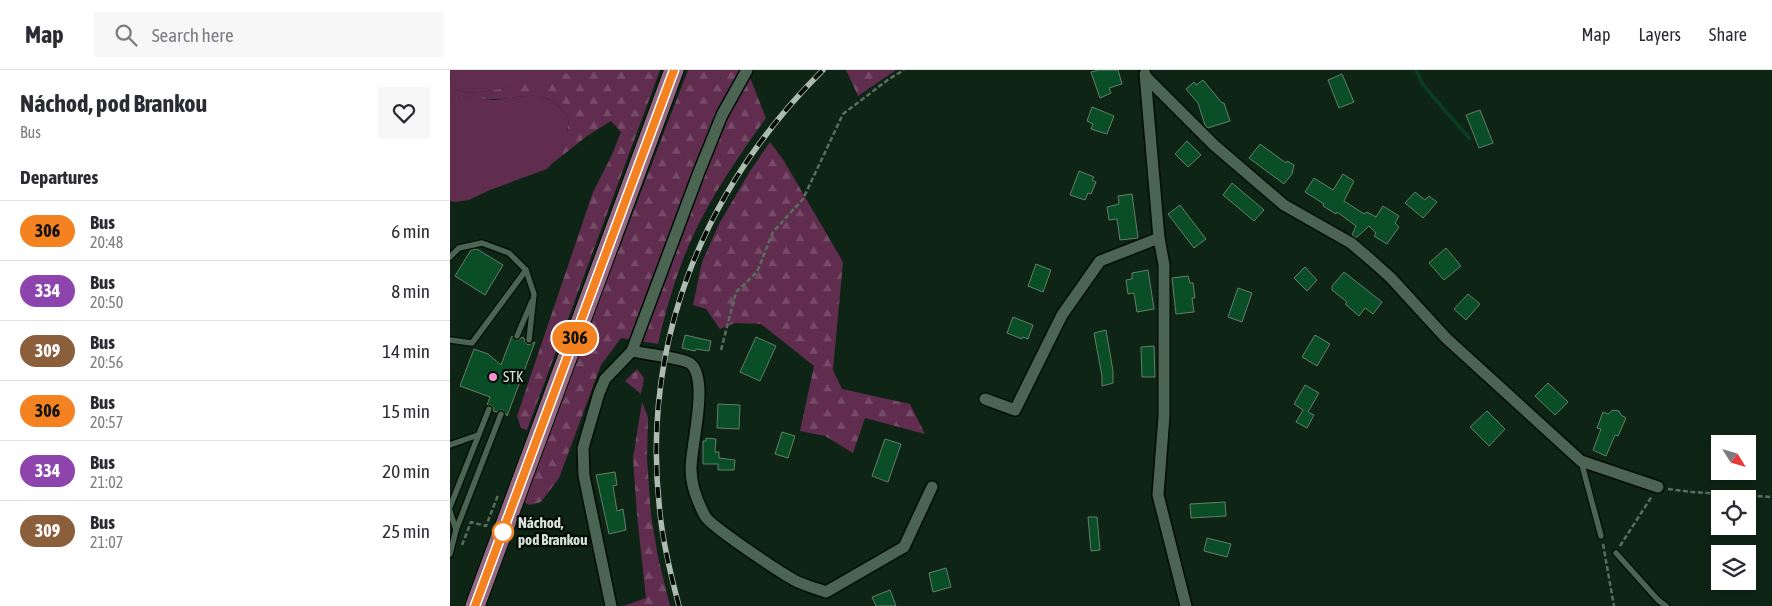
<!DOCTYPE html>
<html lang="en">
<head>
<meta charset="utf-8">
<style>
  :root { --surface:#fff; --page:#f7f7f7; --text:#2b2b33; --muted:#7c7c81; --line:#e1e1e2 }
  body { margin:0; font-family:"Asap Condensed",sans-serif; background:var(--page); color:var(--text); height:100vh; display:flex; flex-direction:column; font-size:19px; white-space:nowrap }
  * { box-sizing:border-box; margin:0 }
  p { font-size:16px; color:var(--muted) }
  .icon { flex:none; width:28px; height:28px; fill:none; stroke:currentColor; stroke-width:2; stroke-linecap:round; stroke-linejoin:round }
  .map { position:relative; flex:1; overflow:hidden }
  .details { display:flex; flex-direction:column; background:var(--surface); width:450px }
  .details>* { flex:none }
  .badge { padding:0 10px; border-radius:16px; font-size:18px; line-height:32px }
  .needle { width:32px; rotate:127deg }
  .controls { position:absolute; left:1261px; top:365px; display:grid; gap:10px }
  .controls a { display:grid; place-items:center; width:45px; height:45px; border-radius:0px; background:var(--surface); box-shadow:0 2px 12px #0003; font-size:25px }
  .map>.badge { position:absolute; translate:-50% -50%; box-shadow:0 0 0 2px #fff }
  h2 { padding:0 20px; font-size:19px; line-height:45px }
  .round { display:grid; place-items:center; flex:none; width:52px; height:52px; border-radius:0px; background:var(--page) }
  .overview { display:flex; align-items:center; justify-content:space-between; height:85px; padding:0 20px }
  h1 { font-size:24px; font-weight:700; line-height:38px }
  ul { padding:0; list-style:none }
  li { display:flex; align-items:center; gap:15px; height:60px; padding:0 20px; border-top:1px solid var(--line) }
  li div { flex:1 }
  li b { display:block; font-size:19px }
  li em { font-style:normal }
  li .badge { min-width:55px; font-weight:700; text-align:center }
  header { display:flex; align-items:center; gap:30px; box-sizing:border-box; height:70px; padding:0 25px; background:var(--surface); border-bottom:1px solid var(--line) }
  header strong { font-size:24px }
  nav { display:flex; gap:28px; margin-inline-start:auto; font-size:18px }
  .search { width:350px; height:45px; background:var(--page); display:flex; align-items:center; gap:12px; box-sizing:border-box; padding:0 18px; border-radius:0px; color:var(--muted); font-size:19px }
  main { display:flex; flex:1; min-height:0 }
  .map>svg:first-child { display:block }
</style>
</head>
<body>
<header>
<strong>Map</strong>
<div class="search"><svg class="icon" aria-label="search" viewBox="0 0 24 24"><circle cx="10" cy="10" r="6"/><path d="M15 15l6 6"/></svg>Search here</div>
<nav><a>Map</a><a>Layers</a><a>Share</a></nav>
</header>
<main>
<section class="details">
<div class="overview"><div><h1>Náchod, pod Brankou</h1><p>Bus</p></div><a class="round"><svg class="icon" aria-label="heart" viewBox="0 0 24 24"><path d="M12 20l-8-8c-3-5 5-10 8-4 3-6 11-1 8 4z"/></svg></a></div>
<h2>Departures</h2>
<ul>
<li><span class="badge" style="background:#f58220;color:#111">306</span><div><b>Bus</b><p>20:48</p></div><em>6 min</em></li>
<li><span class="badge" style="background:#8e44ad;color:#fff">334</span><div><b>Bus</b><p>20:50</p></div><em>8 min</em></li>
<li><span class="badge" style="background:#8b5e3c;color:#fff">309</span><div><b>Bus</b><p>20:56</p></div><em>14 min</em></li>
<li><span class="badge" style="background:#f58220;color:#111">306</span><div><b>Bus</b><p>20:57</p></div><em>15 min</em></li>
<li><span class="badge" style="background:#8e44ad;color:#fff">334</span><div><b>Bus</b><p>21:02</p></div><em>20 min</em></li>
<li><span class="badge" style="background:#8b5e3c;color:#fff">309</span><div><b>Bus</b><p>21:07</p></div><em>25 min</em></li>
</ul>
</section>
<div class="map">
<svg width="1322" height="536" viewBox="0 0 1322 536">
  <defs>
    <pattern id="forest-firs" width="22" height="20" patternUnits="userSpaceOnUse" patternTransform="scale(1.25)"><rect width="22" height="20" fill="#602d4f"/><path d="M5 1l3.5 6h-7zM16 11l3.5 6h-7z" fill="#764b68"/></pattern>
    <pattern id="cemetery-stones" width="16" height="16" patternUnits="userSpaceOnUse" patternTransform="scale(1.25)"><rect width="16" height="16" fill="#602d4f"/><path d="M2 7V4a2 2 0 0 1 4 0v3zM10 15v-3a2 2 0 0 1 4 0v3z" fill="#764b68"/></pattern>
  </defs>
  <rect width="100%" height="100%" fill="#0e2415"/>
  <!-- grass -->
  <g fill="#602d4f">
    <path d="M0 0H132C110 5 25 30 8 20 0 16 0 8 0 0Z"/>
    <path d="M82 25C100 27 109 35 119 49L116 72 109 86 97 99 40 120 19 130 5 132 0 131V27L44 30Z"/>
  </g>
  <!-- forest -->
  <g fill="url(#forest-firs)">
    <path d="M132 0H210L77 360 71 358 67 346 143 122 161 87 171 62 161 51 137 66 103 93C115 78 117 68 119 49 94 14 78 29 43 29 29 30 14 28 0 27V7C1 12 3 17 8 20 24 30 110 4 132 0Z"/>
    <path d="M238 0H297L316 48C294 79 272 110 254 144 232 184 218 230 208 274L171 268 151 295 109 408 91 432 79 435 72 431Z"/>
    <polygon points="396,0 446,0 408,26"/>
    <polygon points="320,72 334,91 393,192 383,300 392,319 460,334 475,364 415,348 403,383 375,366 350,361 364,296 311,254 285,253 270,259 256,239 243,235 252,192 269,154 300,101"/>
    <polygon points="192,332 198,347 197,389 201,445 208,487 220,536 173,536 196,528 187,445 183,388"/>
  </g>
  <!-- cemetery -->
  <polygon fill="url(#cemetery-stones)" points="187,299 194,308 191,324 175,311"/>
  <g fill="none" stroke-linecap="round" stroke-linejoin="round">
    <!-- stream -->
    <polyline stroke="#0a3c1d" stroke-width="4" points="966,0 973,15 1019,68"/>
  </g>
  <!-- building -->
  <g fill="#094e26" stroke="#657d6a">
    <polygon points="649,0 668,0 672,14 659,18 661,23 650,28 641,2"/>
    <polygon points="892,4 904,32 889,38 878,10"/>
    <polygon points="753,10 772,33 774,33 780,51 758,58 755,55 748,33 736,19 744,12 746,15"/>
    <polygon points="642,37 664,46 657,64 641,59 643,54 637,51"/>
    <polygon points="1030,40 1043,73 1029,78 1016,45"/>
    <polygon points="737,71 751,85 738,97 725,84"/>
    <polygon points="810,74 836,93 837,91 844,95 842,104 834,114 799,88"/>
    <polygon points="629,101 644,107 642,110 646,112 641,124 638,123 635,130 620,125"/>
    <polygon points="893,104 904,111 894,131 914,144 917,142 926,147 933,136 949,146 945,153 949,157 937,174 924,166 926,163 919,156 906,168 902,165 906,156 887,142 886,144 873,136 874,134 855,122 864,108 883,120"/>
    <polygon points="782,113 814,140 804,151 773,125"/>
    <polygon points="965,122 975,130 979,126 987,132 973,148 955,133"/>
    <polygon points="682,124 688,168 670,170 667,149 659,150 657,137 669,134 668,126"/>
    <polygon points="730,135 756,169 744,178 718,144"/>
    <polygon points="996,178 1011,196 994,210 979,193"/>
    <polygon points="27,179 53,195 35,225 5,206 21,180"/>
    <polygon points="586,194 601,200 593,222 578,216"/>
    <polygon points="855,197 867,210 857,221 844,208"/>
    <polygon points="698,200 704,239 687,242 684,223 678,224 676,210 682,209 682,203"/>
    <polygon points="894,202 932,232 923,244 915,238 909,246 895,234 897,232 882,220 882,216"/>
    <polygon points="738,206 740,213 743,213 745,228 742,228 744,242 726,244 722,208"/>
    <polygon points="788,218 802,223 792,252 778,247"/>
    <polygon points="1018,224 1030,234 1016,250 1004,239"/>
    <polygon points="563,247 583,255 578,269 573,267 572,269 557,263"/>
    <polygon points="656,260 663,301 663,313 652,316 652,306 644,263"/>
    <polygon points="235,265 261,271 259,281 246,279 245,281 232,278"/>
    <polygon points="865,265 880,274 867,296 852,287"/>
    <polygon points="62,266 66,270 69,270 72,267 74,268 75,272 78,275 85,272 57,346 53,340 50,340 47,342 43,341 44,338 41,335 37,335 40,327 10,316 24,279 38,284 51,295"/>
    <polygon points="306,267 326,276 310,311 290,302"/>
    <polygon points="704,276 705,307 692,307 691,277"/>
    <polygon points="1098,313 1118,332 1105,345 1085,326"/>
    <polygon points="855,315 869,323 858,342 864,345 857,358 846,352 853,340 844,334"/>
    <polygon points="268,334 290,335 289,359 267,358"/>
    <polygon points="1163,340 1169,341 1171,345 1176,348 1168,366 1165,365 1156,386 1143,380 1151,359 1147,358 1153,342 1158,344"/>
    <polygon points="1037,341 1055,359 1039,376 1020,357"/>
    <polygon points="332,362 345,366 338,388 325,384"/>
    <polygon points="256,368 266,369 265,382 269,382 269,388 285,390 284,400 268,400 268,394 253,394 253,371 256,371"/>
    <polygon points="435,369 451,374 438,412 422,406"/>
    <polygon points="165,402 167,415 163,416 167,441 173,439 176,460 159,464 146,405"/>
    <polygon points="775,432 776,446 741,448 740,434"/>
    <polygon points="638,447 647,447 650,480 641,481"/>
    <polygon points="757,468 781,474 777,487 754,481"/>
    <polygon points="496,498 501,517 483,522 479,503"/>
    <polygon points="440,520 446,536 426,536 422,527"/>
  </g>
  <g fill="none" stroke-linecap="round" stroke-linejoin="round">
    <!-- lane casing -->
    <g stroke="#000d02" stroke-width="8">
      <g id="lane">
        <polyline points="0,187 9,178 32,173 59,183 76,200 84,224 79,270"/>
        <polyline points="67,266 82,231"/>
        <polyline points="0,270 22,273 76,200"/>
        <polyline points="0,375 28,365"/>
        <polyline points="1131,391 1151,466"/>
        <polyline points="0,437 39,339"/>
        <polyline points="0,441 6,460"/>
        <polyline points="1166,483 1208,530 1216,536"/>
        <polyline points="0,484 6,460 51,344"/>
      </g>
    </g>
    <!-- street casing -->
    <g stroke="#000d02" stroke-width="14">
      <g id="street">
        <polyline points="695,4 709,168 714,195 714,346 708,425 736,536"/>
        <polyline points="696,7 764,75 834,135 901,173 921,190 941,208 996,268 1131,391 1208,417"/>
        <path d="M182 281C194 284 235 288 241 294 259 311 241 375 241 399 241 415 247 431 255 446 260 456 330 502 344 510 353 515 365 518 376 522L454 477 482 417"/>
        <polyline points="535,329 565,340 612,245 650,191 709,168"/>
        <polyline points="161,536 134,406 133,378 149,323 155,309 182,281 249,102 272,45 297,0"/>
      </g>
    </g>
    <!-- primary casing -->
    <g stroke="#000d02" stroke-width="21">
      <polyline id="primary" points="25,536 224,0"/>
    </g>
    <!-- path -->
    <g stroke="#5a6d5f" stroke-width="2.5" stroke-dasharray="5 2.5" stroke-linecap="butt">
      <polyline points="271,280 286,222 307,202 323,162 353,129 393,44 439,9 454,0"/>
      <polyline points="1218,419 1242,422 1322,427"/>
      <polyline points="1153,474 1164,536"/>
      <polyline points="12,475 21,452 36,456 48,425"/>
      <polyline points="1170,476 1202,426"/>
    </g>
    <!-- lane -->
    <use href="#lane" stroke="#4c6452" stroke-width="5.5"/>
    <!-- street -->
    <use href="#street" stroke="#4c6452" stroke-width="11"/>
    <!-- primary -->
    <use href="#primary" stroke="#926883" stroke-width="19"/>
    <!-- rail casing -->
    <g stroke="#adbcb0" stroke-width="5.5">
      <path id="rail" d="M229 536C221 506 213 474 210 443 190 274 253 119 373 0"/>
    </g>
    <!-- rail -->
    <use href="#rail" stroke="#040b05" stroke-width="4" stroke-dasharray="11" stroke-linecap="butt"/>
  </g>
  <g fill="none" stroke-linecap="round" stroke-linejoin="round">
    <!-- line casing -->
    <g stroke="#fff" stroke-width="11">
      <polyline id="line" points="25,536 224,0"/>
    </g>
    <!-- line -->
    <use href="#line" stroke="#f58220" stroke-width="8"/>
  </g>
  <!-- markers -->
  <circle fill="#f491d3" stroke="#040b05" stroke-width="2" cx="43" cy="307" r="5"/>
  <circle fill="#fff" stroke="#f58220" stroke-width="2.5" cx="53" cy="462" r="10"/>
  <g text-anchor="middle" stroke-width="4.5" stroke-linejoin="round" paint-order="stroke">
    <!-- poi labels -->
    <g font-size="15" fill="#d5e3d8" stroke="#040b05" text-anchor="start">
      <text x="53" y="312">STK</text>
    </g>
    <!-- stop labels -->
    <g font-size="15" font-weight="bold" fill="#d5e3d8" stroke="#040b05" text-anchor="start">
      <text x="68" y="458">Náchod,<tspan x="68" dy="17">pod Brankou</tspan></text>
    </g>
  </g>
</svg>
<div class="controls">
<a><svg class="needle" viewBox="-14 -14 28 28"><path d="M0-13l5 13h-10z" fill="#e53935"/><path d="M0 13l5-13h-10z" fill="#7c7c81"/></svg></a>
<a><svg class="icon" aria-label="locate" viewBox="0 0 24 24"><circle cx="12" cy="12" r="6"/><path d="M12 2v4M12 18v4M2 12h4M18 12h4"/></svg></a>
<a><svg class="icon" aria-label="layers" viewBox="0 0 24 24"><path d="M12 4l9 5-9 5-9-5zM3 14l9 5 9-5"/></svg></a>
</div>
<b class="badge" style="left:125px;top:268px;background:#f58220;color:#111">306</b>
</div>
</main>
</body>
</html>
